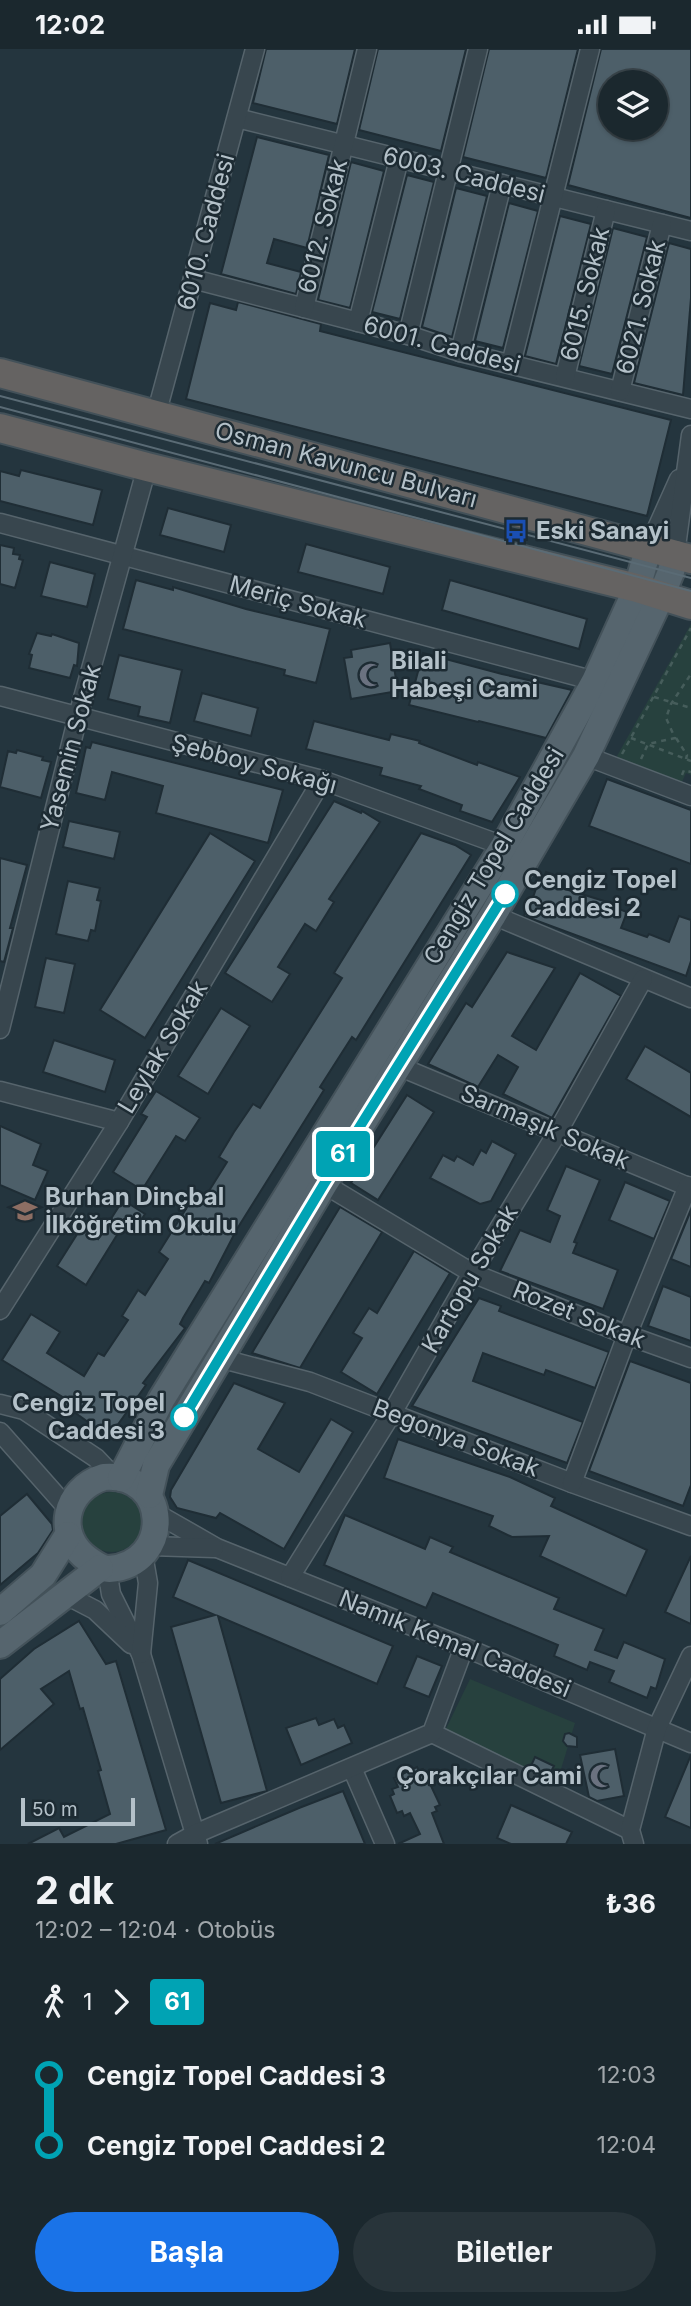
<!DOCTYPE html>
<html lang="tr">
<head>
<meta charset="utf-8">
<style>
  :root { --surface:#1b282e; --page:#28343a; --text:#f1f3f6; --muted:#a0a6aa; --line:#39444a; --accent:#1a73e8 }
  body { margin:0; font-family:Inter,sans-serif; background:var(--page); color:var(--text); height:100vh; display:flex; flex-direction:column; font-size:26px; white-space:nowrap }
  * { box-sizing:border-box; margin:0 }
  p { font-size:23px; color:var(--muted) }
  .icon { flex:none; width:38px; height:38px; fill:none; stroke:currentColor; stroke-width:2; stroke-linecap:round; stroke-linejoin:round }
  .map { position:relative; height:1795px; overflow:hidden }
  .side { display:flex; flex-direction:column; background:var(--surface); flex:1 }
  .side>* { flex:none }
  .badge { padding:0 14px; border-radius:5px; font-size:24px; line-height:46px }
  .fabs { position:absolute; left:598px; top:21px; display:grid; gap:14px }
  .fabs a { display:grid; place-items:center; width:70px; height:70px; border-radius:50%; background:var(--surface); box-shadow:0 2px 5px #0004,0 0 0 2px var(--line); font-size:35px }
  .scale { position:absolute; left:21px; bottom:18px; width:114px; box-sizing:border-box; padding-left:7px; border:4px solid #b4c1c9; border-top:0; font-size:19px; line-height:24px; white-space:nowrap; color:#b4c1c9; -webkit-text-stroke:5px #1d2b33; paint-order:stroke }
  .map>.badge { position:absolute; translate:-50% -50%; box-shadow:0 0 0 4px #fff }
  .legs { display:flex; align-items:center; gap:10px; height:77px; padding:0 35px; font-size:23px }
  .legs p { margin-inline-start:auto }
  .overview { display:flex; align-items:center; justify-content:space-between; height:119px; padding:0 35px }
  h1 { font-size:38px; font-weight:700; line-height:52px }
  .action { display:flex; gap:14px; margin-top:auto; padding:14px 35px }
  .action a { flex:1; height:80px; border-radius:42px; background:var(--accent); color:#fff; font-size:28px; font-weight:700; line-height:80px; text-align:center }
  .action a+a { background:var(--page); color:var(--text) }
  ul { padding:0 35px; list-style:none }
  li { display:flex; align-items:center; gap:24px; height:70px; font-size:26px }
  li i { display:grid; place-items:center; width:10px; height:100%; margin:0 9px; background:currentColor }
  li i::after { content:''; width:18px; height:18px; margin:-9px; border:5px solid; border-radius:50%; background:var(--surface) }
  li p { margin-inline-start:auto }
  li:first-child i { background:linear-gradient(#0000 50%,currentColor 0) }
  li:last-child i { background:linear-gradient(currentColor 50%,#0000 0) }
  .status { display:flex; justify-content:space-between; align-items:center; height:49px; padding:0 35px; background:var(--surface); direction:ltr }
  .status svg { height:19px; fill:currentColor }
  .map>svg:first-child { display:block }
</style>
</head>
<body>
<div class="status"><b>12:02</b><svg viewBox="0 0 49 12"><path d="M0 12V9h3v3zM5 12V6h3v6zM10 12V3h3v9zM15 12V0h3v12zM26 1h20v11H26zM47 4h2v5h-2z"/></svg></div>
<div class="map">
<svg width="691" height="1795" viewBox="0 0 691 1795">
  <rect width="100%" height="100%" fill="#24353e"/>
  <!-- green -->
  <g fill="#27413e">
    <polygon points="691,575 691,726 686,724 680,737 622,715 617,707"/>
    <circle cx="112" cy="1473" r="30"/>
    <polygon points="470,1630 575,1674 555,1740 443,1686"/>
  </g>
  <!-- building -->
  <g fill="#4d5f69" stroke="#1f2d35" stroke-width="2" fill-rule="evenodd">
    <polygon points="266,0 355,0 337,75 253,54"/>
    <polygon points="378,0 466,0 441,102 359,81"/>
    <polygon points="489,0 578,0 546,129 463,108"/>
    <path d="M601 0H691V169L568 136ZM611 33H656V79H611Z"/>
    <polygon points="257,88 329,106 307,199 274,190 267,214 301,223 296,245 221,225"/>
    <polygon points="351,113 384,122 350,259 318,251"/>
    <polygon points="407,126 434,133 400,270 372,263"/>
    <polygon points="456,139 487,147 452,288 422,278"/>
    <polygon points="509,154 538,162 503,299 475,292"/>
    <polygon points="560,167 591,175 556,315 525,307"/>
    <polygon points="613,179 647,188 612,325 579,317"/>
    <polygon points="669,194 691,200 691,249 683,346 634,334"/>
    <polygon points="238,253 321,275 320,282 671,371 647,467 186,350 210,254 236,261"/>
    <polygon points="21,421 102,441 93,476 0,452 0,422 19,427"/>
    <polygon points="168,459 231,476 224,503 160,486"/>
    <polygon points="306,495 390,518 383,545 298,523"/>
    <polygon points="0,496 14,499 13,505 20,506 19,510 23,511 15,539 0,535"/>
    <polygon points="50,513 95,525 87,558 41,547"/>
    <polygon points="136,531 173,541 173,538 246,560 330,580 316,634 284,626 285,621 123,580"/>
    <polygon points="450,531 587,570 579,600 442,561"/>
    <polygon points="37,584 51,587 52,585 79,594 77,617 74,616 70,629 29,619 32,606 29,605"/>
    <polygon points="390,594 398,642 351,650 344,609 352,608 351,601"/>
    <polygon points="423,604 502,625 572,641 546,689 479,672 478,673 409,656"/>
    <polygon points="119,606 182,621 170,674 138,667 140,658 108,650"/>
    <polygon points="202,644 258,659 251,687 194,672"/>
    <polygon points="314,672 389,691 391,685 420,692 419,694 477,716 478,713 520,728 492,773 460,762 462,756 419,740 421,737 380,726 382,719 306,700"/>
    <polygon points="92,693 283,741 268,794 156,764 163,737 112,723 105,751 76,744 86,698 90,699"/>
    <polygon points="17,701 43,708 42,711 51,713 41,749 0,738 8,702 16,704"/>
    <polygon points="607,730 691,761 691,815 589,777"/>
    <polygon points="334,752 361,764 362,762 380,773 329,850 334,853 316,882 305,875 278,918 290,925 272,953 225,924"/>
    <polygon points="69,772 120,783 114,810 63,798"/>
    <polygon points="210,784 255,812 145,989 100,961"/>
    <polygon points="421,784 455,796 471,806 356,991 352,988 320,1038 324,1041 237,1180 209,1234 205,1232 183,1269 180,1275 185,1279 143,1334 146,1336 109,1388 63,1355 66,1350 2,1311 31,1265 60,1283 47,1304 84,1327 98,1304 104,1307 128,1271 122,1267 138,1241 145,1246 168,1210 159,1203 194,1147 202,1153 227,1113 219,1108 234,1083 253,1055 260,1059 342,929 334,924"/>
    <polygon points="0,809 27,816 10,879 13,879 4,913 0,912"/>
    <polygon points="546,823 565,830 562,839 617,856 616,859 627,863 621,879 647,888 649,885 669,893 679,867 691,871 691,912 686,927 524,867 530,850 532,851 538,834 542,835"/>
    <polygon points="68,832 100,839 97,851 101,852 95,882 91,881 88,892 56,885"/>
    <polygon points="507,903 555,919 512,987 536,1001 580,924 621,947 552,1069 503,1045 518,1018 498,1006 478,1038 428,1015 466,954 472,958"/>
    <polygon points="46,909 75,915 64,964 35,958"/>
    <polygon points="221,959 250,977 208,1045 178,1027"/>
    <polygon points="54,991 115,1011 105,1043 43,1023"/>
    <polygon points="645,997 691,1024 691,1068 626,1030"/>
    <polygon points="156,1042 200,1069 185,1092 176,1087 142,1141 113,1123 147,1068 141,1065"/>
    <polygon points="407,1046 434,1063 378,1151 351,1134"/>
    <polygon points="0,1077 41,1095 33,1116 48,1122 35,1151 0,1136"/>
    <polygon points="492,1092 516,1105 491,1152 480,1155 430,1129 443,1106 454,1112 457,1107 473,1116 481,1101 486,1104"/>
    <polygon points="566,1117 600,1131 574,1193 577,1194 573,1204 618,1221 603,1260 500,1222 520,1181 550,1193 560,1167 547,1161"/>
    <polygon points="625,1133 670,1152 654,1190 609,1171"/>
    <polygon points="123,1151 145,1165 132,1185 122,1178 86,1236 57,1217 81,1179 98,1190"/>
    <polygon points="340,1158 382,1183 316,1292 300,1319 252,1304"/>
    <polygon points="691,1161 691,1218 671,1210"/>
    <polygon points="414,1202 450,1224 377,1345 341,1323 362,1289 353,1284 369,1259 377,1264"/>
    <polygon points="663,1237 691,1248 691,1292 648,1277"/>
    <polygon points="479,1249 501,1257 499,1262 609,1303 595,1339 546,1321 544,1326 483,1304 473,1332 583,1373 567,1414 412,1357"/>
    <polygon points="630,1312 691,1334 691,1436 683,1457 589,1422"/>
    <polygon points="234,1334 285,1354 258,1400 299,1423 331,1370 353,1383 284,1500 220,1464 216,1469 177,1459 170,1448 171,1441"/>
    <polygon points="398,1390 510,1428 555,1449 551,1457 647,1501 626,1547 540,1507 549,1487 512,1488 489,1477 493,1467 384,1429"/>
    <polygon points="27,1445 52,1475 53,1481 38,1504 0,1536 0,1467"/>
    <polygon points="345,1466 425,1500 430,1488 453,1498 450,1503 559,1549 554,1560 604,1580 595,1601 617,1609 624,1593 665,1610 656,1640 651,1638 647,1649 609,1633 614,1622 590,1613 587,1621 554,1607 558,1596 433,1544 426,1559 324,1516"/>
    <polygon points="691,1507 691,1575 665,1563"/>
    <polygon points="188,1511 393,1597 377,1635 218,1567 267,1742 221,1754 171,1578 215,1566 173,1548"/>
    <polygon points="79,1572 106,1615 116,1612 166,1781 116,1795 28,1795 59,1779 64,1788 110,1765 98,1722 101,1721 83,1659 80,1660 69,1622 41,1640 54,1655 0,1701 0,1630 34,1600"/>
    <polygon points="417,1607 442,1617 429,1648 404,1638"/>
    <polygon points="316,1669 319,1676 334,1670 338,1679 344,1676 352,1694 301,1716 286,1679"/>
    <polygon points="569,1684 577,1688 577,1698 567,1697 563,1692 565,1685"/>
    <polygon points="615,1700 624,1747 597,1752 589,1748 580,1706"/>
    <polygon points="691,1706 691,1779 665,1768"/>
    <polygon points="535,1708 554,1717 548,1728 530,1719"/>
    <polygon points="417,1718 419,1722 423,1720 440,1756 435,1758 437,1762 432,1764 444,1795 398,1795 420,1785 410,1764 404,1767 402,1762 397,1764 390,1747 394,1745 392,1740 398,1738 394,1729"/>
    <polygon points="343,1742 365,1795 215,1795 299,1759"/>
    <polygon points="511,1756 572,1783 566,1795 511,1795 497,1789"/>
  </g>
  <g fill="none" stroke-linecap="round" stroke-linejoin="round">
    <!-- minor casing -->
    <g stroke="#56646c" stroke-width="21">
      <g id="minor">
        <polyline points="237,69 691,182"/>
        <polyline points="193,230 408,286 460,303 691,360"/>
        <polyline points="304,259 367,0"/>
        <polyline points="358,273 399,110"/>
        <polyline points="408,286 478,0"/>
        <polyline points="460,303 502,135"/>
        <polyline points="511,315 590,0"/>
        <polyline points="565,328 606,161"/>
        <polyline points="620,342 662,175"/>
        <polyline points="156,366 255,0"/>
        <polyline points="0,474 595,632"/>
        <polyline points="649,497 679,430"/>
        <polyline points="675,505 691,386"/>
        <polyline points="0,647 322,731 504,797"/>
        <polyline points="586,707 691,747"/>
        <polyline points="493,866 691,949"/>
        <polyline points="0,980 78,667 147,418"/>
        <polyline points="398,1017 691,1139"/>
        <polyline points="0,1042 119,1073"/>
        <polyline points="324,1135 472,1224 627,1286 691,1309"/>
        <polyline points="0,1261 119,1073 322,731"/>
        <polyline points="219,1309 310,1333 572,1434 691,1477"/>
        <polyline points="0,1355 24,1361 96,1409 114,1428"/>
        <polyline points="0,1383 69,1461"/>
        <polyline points="572,1434 627,1286 688,1137"/>
        <polyline points="154,1463 217,1499 464,1598 691,1694"/>
        <polyline points="150,1497 214,1499"/>
        <polyline points="107,1520 111,1545 141,1605 198,1795"/>
        <polyline points="290,1528 392,1364 472,1224 557,1084 643,930"/>
        <polyline points="66,1546 95,1561 131,1595"/>
        <polyline points="141,1605 148,1534 143,1505"/>
        <polyline points="432,1684 630,1781"/>
        <polyline points="352,1719 385,1795"/>
        <polyline points="177,1795 195,1785 432,1684 464,1598"/>
        <polyline points="634,1795 630,1781 657,1679 691,1607"/>
      </g>
    </g>
    <!-- primary casing -->
    <g stroke="#44525a" stroke-width="30">
      <g id="primary">
        <path d="M104 1428C170 1423 174 1515 109 1520 101 1520 95 1515 89 1511 54 1487 64 1440 104 1428Z"/>
        <polyline points="121,1429 161,1351 504,797 595,632 637,539 649,497"/>
        <polyline points="149,1446 156,1416 324,1135 493,866 586,707 661,547 671,523 675,505"/>
        <polyline points="0,1563 43,1526 68,1486"/>
        <polyline points="0,1596 100,1519"/>
      </g>
    </g>
    <!-- trunk casing -->
    <g stroke="#435159" stroke-width="32">
      <g id="trunk">
        <polyline points="0,324 691,510"/>
        <polyline points="0,379 147,418 637,539 691,556"/>
      </g>
    </g>
    <!-- path -->
    <g stroke="#465d5b" stroke-width="2.5" stroke-dasharray="5 5" stroke-linecap="butt">
      <polyline points="654,648 691,659"/>
      <polyline points="631,689 691,712"/>
      <polyline points="676,689 687,706 686,710"/>
      <polyline points="622,705 691,579"/>
      <polyline points="641,710 648,695 675,689 666,669 671,655 691,625"/>
      <polyline points="682,726 684,721 691,723"/>
    </g>
    <!-- minor -->
    <use href="#minor" stroke="#38464e" stroke-width="18"/>
    <!-- primary -->
    <use href="#primary" stroke="#56656e" stroke-width="26"/>
    <!-- trunk -->
    <use href="#trunk" stroke="#656362" stroke-width="28"/>
    <!-- tram -->
    <g stroke="#5a6b75" stroke-width="2">
      <polyline points="0,347 691,529"/>
      <polyline points="0,358 691,542"/>
    </g>
  </g>
  <g fill="none" stroke-linecap="round" stroke-linejoin="round">
    <!-- line-1 casing -->
    <g stroke="#fff" stroke-width="16">
      <polyline id="line-1" points="184,1368 324,1135 505,845"/>
    </g>
    <!-- line-1 -->
    <use href="#line-1" stroke="#00a3b4" stroke-width="10"/>
  </g>
  <!-- icons -->
  <defs>
    <g id="bus-bare" transform="scale(1.89)"><path d="M-5-6H5V4H4V6H2V4H-2V6H-4V4H-5ZM-3.5-4V0h7V-4ZM-3.5 1.2v1.5H-2V1.2ZM2 1.2v1.5H3.5V1.2Z" fill="#1a4fb4" stroke="#1d2b33" stroke-width="2.5" paint-order="stroke"/></g>
    <g id="mosque-bare" transform="scale(1.89)"><path d="M3.5-4.9A6 6 0 1 0 3.5 4.9A5 5 0 1 1 3.5-4.9Z" fill="#6b7280" stroke="#1d2b33" stroke-width="2.5" paint-order="stroke"/></g>
    <g id="school-bare" transform="scale(1.89)"><path d="M0-5L7-2L0 1L-7-2ZM-4 1L0 2.5L4 1V4Q0 6-4 4Z" fill="#8d6e63" stroke="#1d2b33" stroke-width="2.5" paint-order="stroke"/></g>
  </defs>
  <g fill-rule="evenodd">
    <use href="#bus-bare" x="516" y="482"/>
    <use href="#mosque-bare" x="371" y="626"/>
    <use href="#school-bare" x="25" y="1162"/>
    <use href="#mosque-bare" x="602" y="1727"/>
  </g>
  <!-- markers -->
  <g fill="#fff" stroke="#00a3b4" stroke-width="3.5">
    <circle cx="505" cy="845" r="12"/>
    <circle cx="184" cy="1368" r="12"/>
  </g>
  <g text-anchor="middle" stroke-width="5" stroke-linejoin="round" paint-order="stroke">
    <!-- street labels -->
    <g font-size="24" fill="#b4c1c9" stroke="#1d2b33">
      <text transform="translate(464 126) rotate(14)" y="8">6003. Caddesi</text>
      <text transform="translate(323 177) rotate(-76)" y="8">6012. Sokak</text>
      <text transform="translate(206 183) rotate(-75)" y="8">6010. Caddesi</text>
      <text transform="translate(585 245) rotate(-76)" y="8">6015. Sokak</text>
      <text transform="translate(641 258) rotate(-76)" y="8">6021. Sokak</text>
      <text transform="translate(442 296) rotate(15)" y="8">6001. Caddesi</text>
      <text transform="translate(346 416) rotate(15)" y="8">Osman Kavuncu Bulvarı</text>
      <text transform="translate(298 553) rotate(15)" y="8">Meriç Sokak</text>
      <text transform="translate(71 699) rotate(-75)" y="8">Yasemin Sokak</text>
      <text transform="translate(254 715) rotate(15)" y="8">Şebboy Sokağı</text>
      <text transform="translate(494 807) rotate(-59)" y="8">Cengiz Topel Caddesi</text>
      <text transform="translate(163 998) rotate(-59)" y="8">Leylak Sokak</text>
      <text transform="translate(545 1078) rotate(23)" y="8">Sarmaşık Sokak</text>
      <text transform="translate(470 1230) rotate(-60)" y="8">Kartopu Sokak</text>
      <text transform="translate(579 1266) rotate(22)" y="8">Rozet Sokak</text>
      <text transform="translate(456 1389) rotate(21)" y="8">Begonya Sokak</text>
      <text transform="translate(455 1595) rotate(22)" y="8">Namık Kemal Caddesi</text>
    </g>
    <!-- poi labels -->
    <g font-size="24" font-weight="bold" fill="#b4c1c9" stroke="#1d2b33" text-anchor="start">
      <text x="536" y="490">Eski Sanayi</text>
      <text x="391" y="620">Bilali<tspan x="391" dy="28">Habeşi Cami</tspan></text>
      <text x="45" y="1156">Burhan Dinçbal<tspan x="45" dy="28">İlköğretim Okulu</tspan></text>
      <text x="582" y="1735" text-anchor="end">Çorakçılar Cami</text>
    </g>
    <!-- stop labels -->
    <g font-size="24" font-weight="bold" fill="#b4c1c9" stroke="#1d2b33" text-anchor="start">
      <text x="524" y="839">Cengiz Topel<tspan x="524" dy="28">Caddesi 2</tspan></text>
      <text x="165" y="1362" text-anchor="end">Cengiz Topel<tspan x="165" dy="28">Caddesi 3</tspan></text>
    </g>
  </g>
</svg>
<div class="fabs">
<a><svg class="icon" aria-label="layers" viewBox="0 0 24 24"><path d="M12 4l9 5-9 5-9-5zM3 14l9 5 9-5"/></svg></a>
</div>
<div class="scale">50 m</div>
<b class="badge" style="left:343px;top:1105px;background:#00a3b4;color:#fff">61</b>
</div>
<section class="side">
<div class="overview"><div><h1>2 dk</h1><p>12:02 – 12:04 · Otobüs</p></div><b>₺36</b></div>
<div class="legs"><svg class="icon" aria-label="walk" viewBox="0 0 24 24"><circle cx="13" cy="4" r="2"/><path d="M13 8l-2 6 4 7M11 14l-3 7M7 12l3-4h3l4 4"/></svg>1<svg class="icon" aria-label="forward" viewBox="0 0 24 24"><path d="M9 5l7 7-7 7"/></svg><b class="badge" style="background:#00a3b4;color:#fff">61</b></div>
<ul>
<li><i style="color:#00a3b4"></i><b>Cengiz Topel Caddesi 3</b><p>12:03</p></li>
<li><i style="color:#00a3b4"></i><b>Cengiz Topel Caddesi 2</b><p>12:04</p></li>
</ul>
<div class="action"><a>Başla</a><a>Biletler</a></div>
</section>
</body>
</html>
